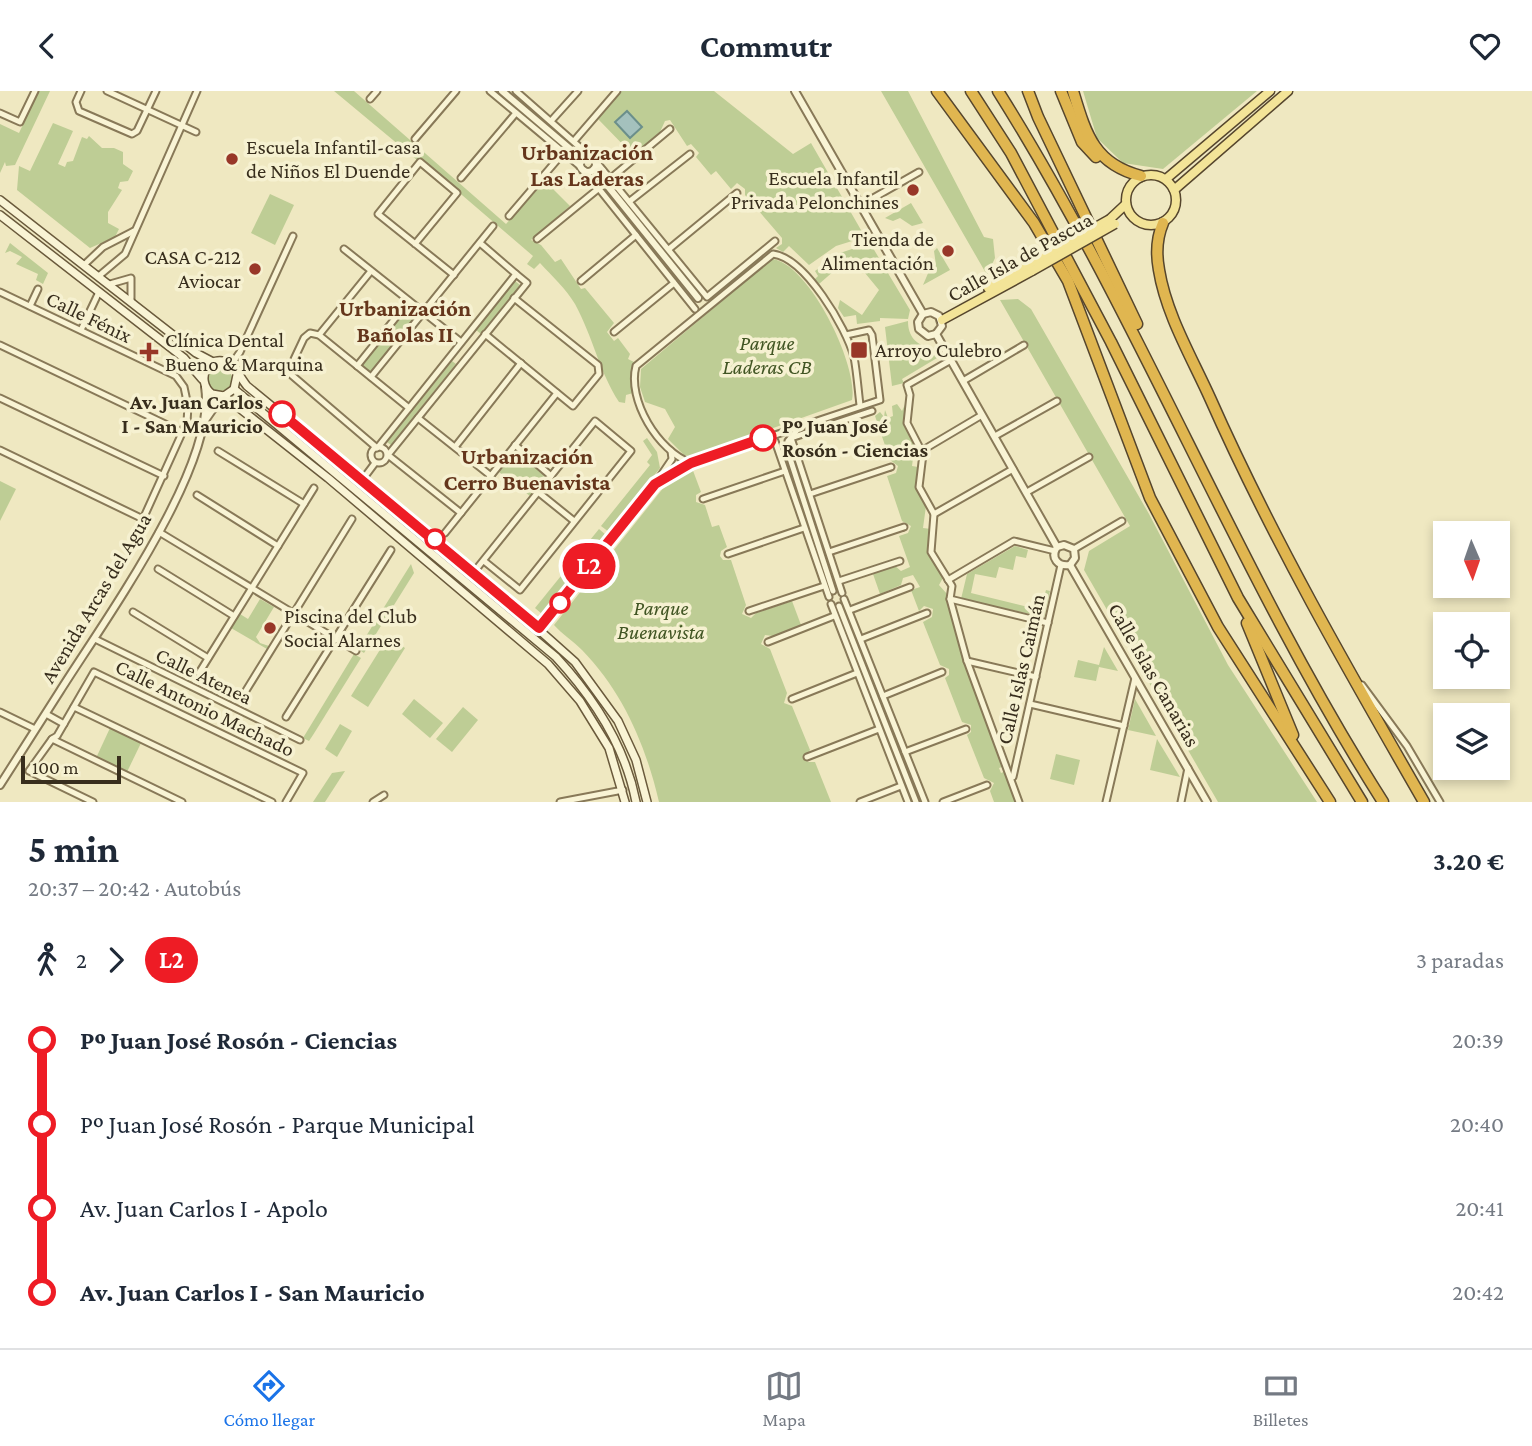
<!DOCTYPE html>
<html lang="es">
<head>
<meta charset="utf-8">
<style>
  :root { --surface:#fff; --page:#f2f2f3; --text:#1f2937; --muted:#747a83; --line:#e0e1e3; --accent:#1a73e8 }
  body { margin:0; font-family:"Crimson Pro",serif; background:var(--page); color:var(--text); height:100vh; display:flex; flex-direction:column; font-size:26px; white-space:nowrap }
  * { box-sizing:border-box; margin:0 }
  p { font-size:23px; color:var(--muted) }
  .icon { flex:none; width:38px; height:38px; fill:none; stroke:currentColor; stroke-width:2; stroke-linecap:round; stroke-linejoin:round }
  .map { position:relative; height:711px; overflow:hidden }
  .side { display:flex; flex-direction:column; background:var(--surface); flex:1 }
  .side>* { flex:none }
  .badge { padding:0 14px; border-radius:23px; font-size:24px; line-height:46px }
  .needle { width:46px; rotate:178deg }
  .buttons { position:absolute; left:1433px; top:430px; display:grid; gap:14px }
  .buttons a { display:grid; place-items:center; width:77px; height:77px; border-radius:0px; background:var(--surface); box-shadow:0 4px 10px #0003; font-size:35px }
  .scale { position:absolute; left:21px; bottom:18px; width:100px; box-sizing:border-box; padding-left:7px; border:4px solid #382e1d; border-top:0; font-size:19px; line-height:24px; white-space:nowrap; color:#382e1d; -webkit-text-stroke:5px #f6f1d1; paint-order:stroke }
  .map>.badge { position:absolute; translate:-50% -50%; box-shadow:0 0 0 4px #fff }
  .legs { display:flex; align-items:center; gap:10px; height:77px; padding:0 28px; font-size:23px }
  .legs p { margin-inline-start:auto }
  .overview { display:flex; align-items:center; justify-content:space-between; height:119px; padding:0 28px }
  h1 { font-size:38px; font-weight:700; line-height:52px }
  ul { padding:0 28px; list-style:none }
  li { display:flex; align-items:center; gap:24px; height:84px; font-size:26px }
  li i { display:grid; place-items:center; width:10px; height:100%; margin:0 9px; background:currentColor }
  li i::after { content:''; width:18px; height:18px; margin:-9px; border:5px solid; border-radius:50%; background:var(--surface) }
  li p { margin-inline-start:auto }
  li:first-child i { background:linear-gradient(#0000 50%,currentColor 0) }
  li:last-child i { background:linear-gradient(currentColor 50%,#0000 0) }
  header { display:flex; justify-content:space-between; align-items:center; height:91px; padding:0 28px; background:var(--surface); font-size:32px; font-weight:700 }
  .tab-bar { display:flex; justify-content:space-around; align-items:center; height:98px; border-top:2px solid var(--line); background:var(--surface); font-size:19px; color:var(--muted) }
  .tab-bar a { display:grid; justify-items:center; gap:4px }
  .tab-bar .on { color:var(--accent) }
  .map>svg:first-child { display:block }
</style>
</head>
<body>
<header><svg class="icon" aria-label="back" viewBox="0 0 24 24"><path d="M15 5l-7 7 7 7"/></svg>Commutr<svg class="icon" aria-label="heart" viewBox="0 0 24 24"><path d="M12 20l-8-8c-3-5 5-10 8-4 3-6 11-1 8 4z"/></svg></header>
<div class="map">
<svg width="1532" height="711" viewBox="0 0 1532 711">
  <rect width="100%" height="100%" fill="#efe8c1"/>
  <!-- green -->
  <g fill="#becd95">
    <polygon points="39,0 50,0 15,74 6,75 5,71 0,82 0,33 19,42"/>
    <path d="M334 0H354L506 133 545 90 570 115 531 149 541 154 555 171 561 168 581 198 585 197 614 232 607 241 614 250 618 247 630 263 628 268 634 271 631 285 633 302 626 304 625 312 619 311C599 280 593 246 575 213 566 198 552 185 540 172L534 178 527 173 533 165 420 68 417 69Z"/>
    <polygon points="622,0 714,0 793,63 811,52 865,146 836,155 809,174 789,155 783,161 776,157 782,153 782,147 745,104 745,98 737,92 731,98 716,80 711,84 696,66 699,62 691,53 687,55 670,29 665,30 660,41 633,64 598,28"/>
    <polygon points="881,0 908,0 984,146 993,148 995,167 987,184"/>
    <polygon points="1083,0 1257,0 1163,78 1123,72 1097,47"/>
    <polygon points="53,32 73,40 58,73 65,76 67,71 73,70 82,46 87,48 89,45 102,57 114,57 123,61 123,73 133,80 128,90 120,91 118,97 122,99 108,121 108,132 119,138 115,146 90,157 17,99 19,75 30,80"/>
    <polygon points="270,103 294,114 275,154 251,142"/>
    <polygon points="911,112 923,132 912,135 900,127 893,130 885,127"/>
    <polygon points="10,152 48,182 43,193 36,189 38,183 16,173 22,166 10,160 5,162"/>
    <polygon points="870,152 910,219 908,228 880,227 880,230 857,233 856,224 844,226 838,217 840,209 862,224 879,199 851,165 819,193 814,189 818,185 815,180 837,163"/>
    <polygon points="937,157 950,179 923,194 929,180 936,174 934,160"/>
    <path d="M772 168C809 172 859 275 852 309L692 366 684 364 668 348 675 336 665 318 645 311 640 296 641 278Z"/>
    <polygon points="515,190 520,194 481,243 476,239"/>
    <polygon points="1018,208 1031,218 1149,423 1228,574 1317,711 1218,711 1084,479 1089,460 1130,435 1000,209"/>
    <polygon points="409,214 420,222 371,282 361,274"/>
    <path d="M908 230C908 245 916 255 931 256L937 267 902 288 904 292 892 295 885 236Z"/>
    <polygon points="452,270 456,273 391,354 387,351"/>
    <circle cx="220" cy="288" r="12"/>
    <polygon points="908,307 904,333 915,351 912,375 918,376 915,396 926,415 923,437 931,438 929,457 944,485 939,494 947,503 964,571 998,663 1005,675 999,677 1001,682 1006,680 1017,711 994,711 990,700 994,692 984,687 967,644 971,641 971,634 962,631 945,587 949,584 949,578 940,574 923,531 932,526 933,518 924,515 919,520 911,499 920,496 913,484 903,487 901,494 880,503 873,483 895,475 901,480 910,476 899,445 908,442 911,435 902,430 887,385 896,382 898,375 890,369 875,325 880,321 884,326 885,319 888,327 893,325 892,315 897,313 902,320"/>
    <polygon points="647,347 657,361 660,377 609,441 601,435 650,374 647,371 652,364 643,350"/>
    <polygon points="516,360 547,385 530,405 499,381"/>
    <path d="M692 377 701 401 696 404V411L705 414 712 436 719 434 727 456 721 460 720 465 723 469H731L746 514 742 523 751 527 756 522 792 510 801 534 773 545 765 544 761 553 770 558 787 602 784 612 792 615 810 659 805 667 808 671H815L831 711H659C646 655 623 601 582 559 573 550 562 543 554 534L664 396Z"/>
    <polygon points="0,390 16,398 0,430"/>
    <polygon points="599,438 606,444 542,523 535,517"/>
    <polygon points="1015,455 1028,459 1026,467 1016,465 1013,479 999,476 996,487 975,483 971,502 1040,519 1046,499 1050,500 1044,526 961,508 967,483"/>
    <polygon points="411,473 414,482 364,562 358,558"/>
    <polygon points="260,508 274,516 256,546 260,552 269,555 267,558 231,537 240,523 248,528"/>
    <polygon points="388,546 405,557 368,616 351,605"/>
    <polygon points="1104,556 1118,580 1099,576 1096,590 1074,586 1078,569 1099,574"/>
    <polygon points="354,563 361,567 313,644 309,650 303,647"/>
    <polygon points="414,608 443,632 430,647 402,623"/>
    <polygon points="1135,608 1156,645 1128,639"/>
    <polygon points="463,616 478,629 452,661 436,648"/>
    <polygon points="340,633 352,640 337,666 325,658"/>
    <polygon points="110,637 141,652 127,681 97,665"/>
    <polygon points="1157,648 1180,686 1150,679"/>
    <polygon points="1056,663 1080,669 1074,694 1050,688"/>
    <polygon points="345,680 325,711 313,711 332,682"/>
  </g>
  <!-- water -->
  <polygon fill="#a4c1bd" stroke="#6b8f8b" stroke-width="2" points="627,20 642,36 630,47 615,31"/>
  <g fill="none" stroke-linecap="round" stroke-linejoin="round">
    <!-- minor casing -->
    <g stroke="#887958" stroke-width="9">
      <g id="minor">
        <polyline points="81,0 76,11 79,20 132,43 137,40 156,0"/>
        <polyline points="107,0 196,41"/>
        <polyline points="490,0 581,76"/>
        <polyline points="516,0 592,67"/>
        <polyline points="370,8 377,0"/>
        <polyline points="0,22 20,31 35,0"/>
        <polyline points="551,30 578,0"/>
        <polyline points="415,48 456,0"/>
        <polyline points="574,50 617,0"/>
        <polyline points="594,68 707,206 775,150"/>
        <polyline points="584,79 695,218"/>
        <polyline points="461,87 516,22"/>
        <polyline points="611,87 670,38"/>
        <polyline points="630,110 690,63"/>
        <polyline points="861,114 919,81"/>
        <polyline points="509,125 563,62"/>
        <polyline points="537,148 598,98"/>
        <polyline points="480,152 516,183"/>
        <polyline points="415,153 457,102 420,71 378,123 454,184"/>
        <polyline points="344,158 461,251"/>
        <polyline points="669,158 737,102"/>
        <polyline points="85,173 103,156 134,140"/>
        <polyline points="100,184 125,163 197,0"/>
        <polyline points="581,190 636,144"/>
        <polyline points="110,193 131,187 131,209"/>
        <polyline points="0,201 176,285 184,296 188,315 187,331 143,428 0,359"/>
        <polyline points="30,215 38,198"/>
        <polyline points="81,239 99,201"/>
        <polyline points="614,241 674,192"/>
        <polyline points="485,243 573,315 599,283 598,274 514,207"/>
        <polyline points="319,244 371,180"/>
        <polyline points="0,254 182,341"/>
        <polyline points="951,269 907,294 910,304 907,332 923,363 919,396 934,423 931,461 952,495 950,508 967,570 1019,711"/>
        <polyline points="231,274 240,261 293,145"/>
        <polyline points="357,275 409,210"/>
        <polyline points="371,286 493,135"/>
        <polyline points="963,290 1024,254"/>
        <polyline points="0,307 164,385"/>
        <polyline points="418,327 491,385"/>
        <polyline points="799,337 788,350 787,358 833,500"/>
        <polyline points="995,345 1057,310"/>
        <polyline points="775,350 829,506"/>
        <polyline points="515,354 551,385"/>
        <circle cx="379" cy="364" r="8"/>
        <polyline points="378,356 516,183 527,192 388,364 461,422"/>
        <polyline points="455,356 521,272"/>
        <polyline points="377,357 288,281 304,247 310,242 319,244 409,317"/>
        <polyline points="923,359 982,324"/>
        <polyline points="218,360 304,413"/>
        <path d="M691 372C658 360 627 309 636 275L773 163C805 167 846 236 854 266 857 282 858 298 860 314"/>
        <polyline points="363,388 375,372"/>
        <polyline points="655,393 691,372 880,309 872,244 869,239 846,244"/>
        <polyline points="538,401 574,430"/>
        <polyline points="1027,401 1089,366"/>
        <polyline points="810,403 891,376"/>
        <polyline points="197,404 278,455"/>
        <polyline points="703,408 785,380"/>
        <polyline points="934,423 1013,378"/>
        <polyline points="159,441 356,560"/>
        <polyline points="445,442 557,302"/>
        <polyline points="1074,458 1122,430"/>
        <polyline points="829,461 904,436"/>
        <polyline points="728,463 804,437"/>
        <polyline points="158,478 234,525"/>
        <polyline points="474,481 595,330 631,360 520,499 484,470"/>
        <polyline points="948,489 1014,450 1055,460"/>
        <polyline points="839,490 900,470"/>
        <polyline points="842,502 791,347 872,320"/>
        <polyline points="844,508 925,711"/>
        <polyline points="950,508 1048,532"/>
        <polyline points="831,513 908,711"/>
        <polyline points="839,515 916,711"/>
        <polyline points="850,519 910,496"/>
        <polyline points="749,520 824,495"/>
        <polyline points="133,521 208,567"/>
        <polyline points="539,537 655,393 672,368 671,360"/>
        <polyline points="95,548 300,649"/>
        <polyline points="861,548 927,522"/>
        <polyline points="768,551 834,525"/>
        <polyline points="967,570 1036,586"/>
        <polyline points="199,582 314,397"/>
        <polyline points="1362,594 1407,655 1440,711"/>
        <polyline points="883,605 942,581"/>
        <polyline points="242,606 352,428"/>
        <polyline points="792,608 857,582"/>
        <polyline points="1030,613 1124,635"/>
        <polyline points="74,616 272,711"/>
        <polyline points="0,621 35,638"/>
        <polyline points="46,623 64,633"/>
        <polyline points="286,626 391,459"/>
        <polyline points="52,648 182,711"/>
        <polyline points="905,661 966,638"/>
        <polyline points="807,666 879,638"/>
        <polyline points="1013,686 1061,474"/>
        <polyline points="93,711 29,680 52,648 57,645 94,581 303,682 286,711"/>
        <polyline points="373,711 384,704"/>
        <polyline points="560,711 623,699"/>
        <polyline points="860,711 901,695"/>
        <polyline points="943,711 987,694"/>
        <polyline points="1106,711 1135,587"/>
        <polyline points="1181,711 1188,677"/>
      </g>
    </g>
    <!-- tertiary casing -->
    <g stroke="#887958" stroke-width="10">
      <g id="tertiary">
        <polyline points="502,0 582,68"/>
        <polyline points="795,0 923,223"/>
        <circle cx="588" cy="73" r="8"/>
        <polyline points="594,78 698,207"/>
        <polyline points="923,223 931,221 939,225 942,235 936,243"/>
        <polyline points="923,223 918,231 919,238 928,245 936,243"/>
        <polyline points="936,243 1057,456"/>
        <polyline points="206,328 222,305"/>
        <polyline points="1057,456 1064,454 1074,458 1075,467 1070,474"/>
        <path d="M1057 456C1050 467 1058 476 1070 474"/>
        <polyline points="1070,474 1207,711"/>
        <path d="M0 694C20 663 40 631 60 600 102 533 218 374 205 296"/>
      </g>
    </g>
    <!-- secondary casing -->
    <g stroke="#6a5a3c" stroke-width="10">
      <g id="secondary">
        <polyline points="0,109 196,262 213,271"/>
        <polyline points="0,124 184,267 202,288"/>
        <path d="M237 284 234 298 224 305 212 303C194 289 209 260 230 273 237 278 241 288 247 295L474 481 575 571 618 630 636 669 647 711"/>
        <path d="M234 298 556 566C594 607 625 654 636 711"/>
        <polyline points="224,305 328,387 548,573 580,610 609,657 625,711"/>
      </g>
    </g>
    <!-- primary casing -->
    <g stroke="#56462d" stroke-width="11">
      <g id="primary">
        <circle cx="1151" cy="109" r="25"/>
        <polyline points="1166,88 1270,0"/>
        <polyline points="1174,99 1288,0"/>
        <polyline points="1110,128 1126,113"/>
        <polyline points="988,197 1028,174"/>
        <polyline points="942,229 1032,180"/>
      </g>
    </g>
    <!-- motorway casing -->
    <g stroke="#56462d" stroke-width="13">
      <g id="motorway">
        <polyline points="937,0 1034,132 1068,190 1150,407 1218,536 1330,711"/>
        <polyline points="971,0 1011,62 1111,251 1238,507 1362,711"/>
        <path d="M998 0C1142 229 1238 483 1383 711"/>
        <polyline points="1028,0 1038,26 1137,233"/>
        <polyline points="1061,0 1082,51 1096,66"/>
        <path d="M1073 0C1086 43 1094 73 1141 85"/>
        <path d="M1163 132C1157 146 1156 163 1159 179 1166 223 1192 267 1210 307 1272 447 1348 579 1424 711"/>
        <polyline points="1247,532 1293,644"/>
      </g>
    </g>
    <!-- minor -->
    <use href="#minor" stroke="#f9f4d5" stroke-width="5"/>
    <!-- tertiary -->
    <use href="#tertiary" stroke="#f9f4d5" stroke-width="6"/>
    <!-- secondary -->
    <use href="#secondary" stroke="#f9f4d5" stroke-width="7"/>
    <!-- primary -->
    <use href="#primary" stroke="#f3e498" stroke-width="8"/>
    <!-- motorway -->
    <use href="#motorway" stroke="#e0b650" stroke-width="10"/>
    <!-- primary-bridge casing -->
    <g stroke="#56462d" stroke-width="11" stroke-linecap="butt">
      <g id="primary-bridge">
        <polyline points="1028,174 1110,128"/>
        <polyline points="1032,180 1115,133"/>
      </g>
    </g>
    <!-- primary-bridge -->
    <use href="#primary-bridge" stroke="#f3e498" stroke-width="8"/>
  </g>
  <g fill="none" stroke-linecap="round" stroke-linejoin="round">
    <!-- line-1 casing -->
    <g stroke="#fff" stroke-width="16">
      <polyline id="line-1" points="282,323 539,537 655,393 691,372 763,347"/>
    </g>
    <!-- line-1 -->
    <use href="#line-1" stroke="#ee1c25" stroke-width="10"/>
  </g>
  <!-- markers -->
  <g fill="#983728" stroke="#f6f1d1" stroke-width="2.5">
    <circle cx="232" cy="68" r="7"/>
    <circle cx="913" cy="99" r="7"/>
    <circle cx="948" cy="160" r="7"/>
    <circle cx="255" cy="178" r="7"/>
    <rect x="850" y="250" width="18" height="18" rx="3.5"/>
    <path d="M145.5 250.5h7v7h7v7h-7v7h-7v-7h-7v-7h7z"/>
    <circle cx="270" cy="537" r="7"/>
  </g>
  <g fill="#fff" stroke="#ee1c25" stroke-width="3.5">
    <circle cx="282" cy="323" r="12"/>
    <circle cx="763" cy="347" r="12"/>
    <circle cx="435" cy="448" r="9"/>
    <circle cx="560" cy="512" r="9"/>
  </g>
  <g text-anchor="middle" stroke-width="7" stroke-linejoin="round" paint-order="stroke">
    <!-- poi labels -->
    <g font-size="21" fill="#382e1d" stroke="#f6f1d1" text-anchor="start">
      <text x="246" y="63">Escuela Infantil-casa<tspan x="246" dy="24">de Niños El Duende</tspan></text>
      <text x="899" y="94" text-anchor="end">Escuela Infantil<tspan x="899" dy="24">Privada Pelonchines</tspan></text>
      <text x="934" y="155" text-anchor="end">Tienda de<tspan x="934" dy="24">Alimentación</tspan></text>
      <text x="241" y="173" text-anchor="end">CASA C-212<tspan x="241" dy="24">Aviocar</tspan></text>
      <text x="165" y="256">Clínica Dental<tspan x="165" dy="24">Bueno &amp; Marquina</tspan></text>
      <text x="875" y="266">Arroyo Culebro</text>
      <text x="284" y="532">Piscina del Club<tspan x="284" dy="24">Social Alarnes</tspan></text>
    </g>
    <!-- street labels -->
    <g font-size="21" fill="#382e1d" stroke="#f6f1d1">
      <text transform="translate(1020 166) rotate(-29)" y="7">Calle Isla de Pascua</text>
      <text transform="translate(89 226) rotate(26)" y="7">Calle Fénix</text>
      <text transform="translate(96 507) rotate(-59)" y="7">Avenida Arcas del Agua</text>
      <text transform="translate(1021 578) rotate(-77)" y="7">Calle Islas Caimán</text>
      <text transform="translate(1154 584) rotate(60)" y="7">Calle Islas Canarias</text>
      <text transform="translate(204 585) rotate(26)" y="7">Calle Atenea</text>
      <text transform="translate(205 617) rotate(26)" y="7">Calle Antonio Machado</text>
    </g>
    <!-- park labels -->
    <g font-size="21" font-style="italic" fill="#415523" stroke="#f6f1d1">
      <text x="767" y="259">Parque<tspan x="767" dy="24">Laderas CB</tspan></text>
      <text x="661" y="524">Parque<tspan x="661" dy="24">Buenavista</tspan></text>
    </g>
    <!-- stop labels -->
    <g font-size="21" font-weight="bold" fill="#382e1d" stroke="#f6f1d1" text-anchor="end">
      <text x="263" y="318">Av. Juan Carlos<tspan x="263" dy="24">I - San Mauricio</tspan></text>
      <text x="782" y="342" text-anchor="start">Pº Juan José<tspan x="782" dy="24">Rosón - Ciencias</tspan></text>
    </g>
    <!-- neighbourhood labels -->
    <g font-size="23" font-weight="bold" fill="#65361c" stroke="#f6f1d1">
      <text x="587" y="69">Urbanización<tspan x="587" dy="26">Las Laderas</tspan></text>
      <text x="405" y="225">Urbanización<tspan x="405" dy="26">Bañolas II</tspan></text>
      <text x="527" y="373">Urbanización<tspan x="527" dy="26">Cerro Buenavista</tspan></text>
    </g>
  </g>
</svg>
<div class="buttons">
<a><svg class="needle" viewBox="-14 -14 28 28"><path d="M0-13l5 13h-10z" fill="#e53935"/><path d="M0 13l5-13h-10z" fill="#747a83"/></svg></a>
<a><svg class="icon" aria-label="locate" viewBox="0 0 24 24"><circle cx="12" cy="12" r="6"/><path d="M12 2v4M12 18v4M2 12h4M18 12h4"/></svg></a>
<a><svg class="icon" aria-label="layers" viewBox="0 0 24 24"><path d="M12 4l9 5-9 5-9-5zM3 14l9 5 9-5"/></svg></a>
</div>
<div class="scale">100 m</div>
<b class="badge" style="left:589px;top:475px;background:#ee1c25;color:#fff">L2</b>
</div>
<section class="side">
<div class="overview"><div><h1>5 min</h1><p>20:37 – 20:42 · Autobús</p></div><b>3.20 €</b></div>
<div class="legs"><svg class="icon" aria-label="walk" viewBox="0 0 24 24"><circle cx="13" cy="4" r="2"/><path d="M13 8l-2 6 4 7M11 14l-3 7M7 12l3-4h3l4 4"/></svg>2<svg class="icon" aria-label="forward" viewBox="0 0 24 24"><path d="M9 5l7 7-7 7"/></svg><b class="badge" style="background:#ee1c25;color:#fff">L2</b><p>3 paradas</p></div>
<ul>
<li><i style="color:#ee1c25"></i><b>Pº Juan José Rosón - Ciencias</b><p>20:39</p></li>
<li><i style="color:#ee1c25"></i><span>Pº Juan José Rosón - Parque Municipal</span><p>20:40</p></li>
<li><i style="color:#ee1c25"></i><span>Av. Juan Carlos I - Apolo</span><p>20:41</p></li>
<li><i style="color:#ee1c25"></i><b>Av. Juan Carlos I - San Mauricio</b><p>20:42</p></li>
</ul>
</section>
<nav class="tab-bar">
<a class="on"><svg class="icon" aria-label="directions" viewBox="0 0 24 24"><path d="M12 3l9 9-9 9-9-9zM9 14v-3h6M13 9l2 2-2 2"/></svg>Cómo llegar</a>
<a><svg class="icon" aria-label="map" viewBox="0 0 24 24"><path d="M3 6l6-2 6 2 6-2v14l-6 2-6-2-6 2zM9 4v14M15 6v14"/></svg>Mapa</a>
<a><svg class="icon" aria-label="tickets" viewBox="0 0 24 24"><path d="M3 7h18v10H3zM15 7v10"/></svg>Billetes</a>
</nav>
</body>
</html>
